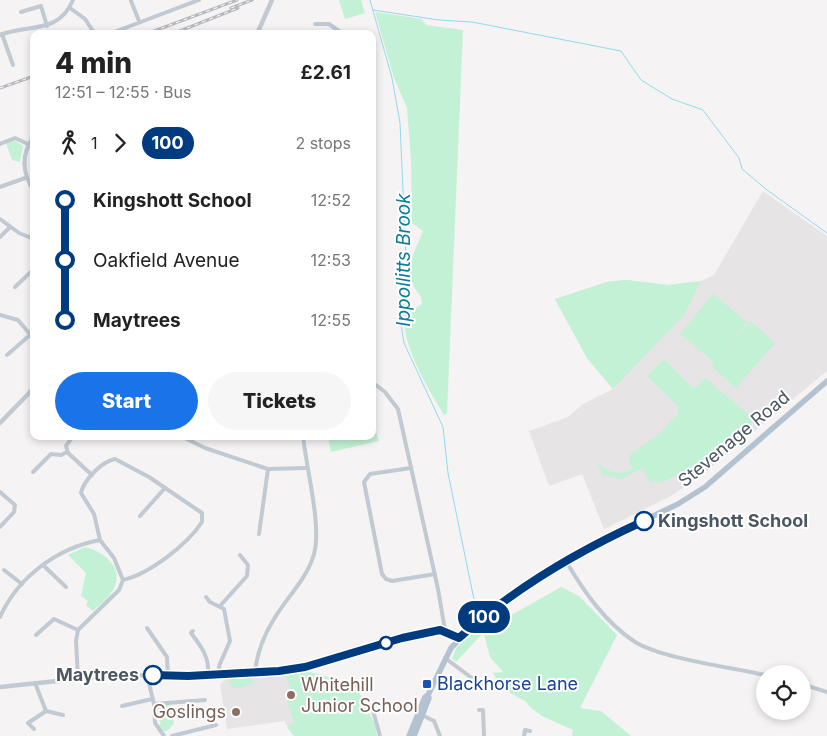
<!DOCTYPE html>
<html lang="en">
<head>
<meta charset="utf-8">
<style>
  :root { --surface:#fff; --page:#f6f6f6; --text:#222; --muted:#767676; --accent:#1a73e8 }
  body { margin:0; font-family:Inter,sans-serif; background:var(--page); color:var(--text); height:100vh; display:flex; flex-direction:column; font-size:19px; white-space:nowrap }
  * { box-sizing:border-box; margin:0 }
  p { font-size:16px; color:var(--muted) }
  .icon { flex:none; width:28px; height:28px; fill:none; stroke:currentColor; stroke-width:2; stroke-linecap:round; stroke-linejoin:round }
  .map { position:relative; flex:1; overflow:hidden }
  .drawer { position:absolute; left:30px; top:30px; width:346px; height:410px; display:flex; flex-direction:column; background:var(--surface); border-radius:10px; box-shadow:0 2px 8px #0003 }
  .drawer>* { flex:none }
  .badge { padding:0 10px; border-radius:16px; font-size:18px; line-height:32px }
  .tools { position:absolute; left:756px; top:665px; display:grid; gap:10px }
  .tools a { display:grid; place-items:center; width:55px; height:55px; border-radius:50%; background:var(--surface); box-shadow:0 2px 8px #0003; font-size:25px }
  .map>.badge { position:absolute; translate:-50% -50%; box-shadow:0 0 0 2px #fff }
  .legs { display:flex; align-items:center; gap:8px; height:55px; padding:0 25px; font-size:16px }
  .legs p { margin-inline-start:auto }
  .summary { display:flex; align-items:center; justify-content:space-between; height:85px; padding:0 25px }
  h1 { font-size:28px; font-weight:800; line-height:38px }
  .cta { display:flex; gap:10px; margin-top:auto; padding:10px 25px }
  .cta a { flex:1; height:58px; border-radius:30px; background:var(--accent); color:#fff; font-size:20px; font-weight:800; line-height:58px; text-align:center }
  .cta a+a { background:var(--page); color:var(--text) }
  ul { padding:0 25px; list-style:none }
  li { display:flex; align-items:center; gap:18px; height:60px; font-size:19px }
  li i { display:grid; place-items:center; width:8px; height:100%; margin:0 6px; background:currentColor }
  li i::after { content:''; width:12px; height:12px; margin:-6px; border:4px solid; border-radius:50%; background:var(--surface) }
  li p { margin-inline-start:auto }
  li:first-child i { background:linear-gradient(#0000 50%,currentColor 0) }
  li:last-child i { background:linear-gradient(currentColor 50%,#0000 0) }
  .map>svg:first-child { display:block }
</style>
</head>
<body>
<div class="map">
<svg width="827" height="736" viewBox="0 0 827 736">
  <rect width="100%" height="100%" fill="#f5f3f3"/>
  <!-- education -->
  <g fill="#e6e4e5">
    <polygon points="763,191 827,236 827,371 699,477 671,496 604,529 582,474 549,486 529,431 568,417 583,404 613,389 587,358 555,299 607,282 627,280 668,285 701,281 714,275"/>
    <polygon points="309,672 355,684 374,723 377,736 294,736 284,721 227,729 220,684 225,679 286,676"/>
  </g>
  <!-- green -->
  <g fill="#c3f1d5">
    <polygon points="339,0 361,0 365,13 345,19"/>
    <path d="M375 12 422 19 426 25 463 30 447 414 444 415C424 381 401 345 403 304L416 308 422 304C422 294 417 294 414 286 404 267 416 249 423 231L412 223 411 159 407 108 394 78Z"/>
    <polygon points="14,140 23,146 20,162 12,160 6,143"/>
    <polygon points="626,280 668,285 701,281 684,315 613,389 587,358 555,299 607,282"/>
    <polygon points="713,294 747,322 724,349 750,321 775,343 736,388 711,366 714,362 680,334"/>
    <path d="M664 359 694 389 705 378 754 419 750 427 697 468 658 483 655 480 650 483 642 468 622 479 603 475 597 462C608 473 619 476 633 469L634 472 629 461 630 455 659 434 678 414V406L647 376Z"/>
    <polygon points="373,422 379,441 331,452 328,436 372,436"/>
    <path d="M85 547C102 551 125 567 114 588 110 597 100 604 93 611L86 605 88 601 81 596 86 573 68 555Z"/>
    <polygon points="561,587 579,596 617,635 580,708 601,711 631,736 572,736 573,730 542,716 532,709 525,701 503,689 493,673 503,672 490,657 484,634 480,636 456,662 452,658 457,647 475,630 477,632 487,629"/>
    <polygon points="309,672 355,684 374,723 377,736 294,736 287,727 294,723 286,695 291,691 286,676"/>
    <path d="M252 678 253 683C244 687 235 692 229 683L231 679Z"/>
    <polygon points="170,704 174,724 167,731 164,731 159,726 161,722 156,717 156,710 161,705"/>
  </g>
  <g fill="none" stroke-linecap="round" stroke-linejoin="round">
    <!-- stream -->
    <g stroke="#90daee" stroke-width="1">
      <polyline points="370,0 392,78 400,123 406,258 400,301 400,318 404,343 443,427 448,473 478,619"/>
      <polyline points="373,10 439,20 472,22 621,51 641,80 672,99 703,110 739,158 742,169 767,190 827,233"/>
      <polyline points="478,623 480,632"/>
    </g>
    <!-- minor -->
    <g stroke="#c1cad2" stroke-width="4">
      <polyline points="131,1 139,21"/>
      <polyline points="70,8 85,19 95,34"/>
      <polyline points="21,12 41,6 47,26"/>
      <polyline points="315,24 329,24 343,34"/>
      <polyline points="2,34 13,65"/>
      <polyline points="109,34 199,0"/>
      <path d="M0 35C29 24 59 34 73 0"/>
      <path d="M34 136C21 154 22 173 34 191"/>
      <polyline points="0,144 15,138 28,144"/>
      <polyline points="0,187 25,178"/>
      <polyline points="0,219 19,233 34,239"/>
      <polyline points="0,237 10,227"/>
      <polyline points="15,287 34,269"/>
      <polyline points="0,315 18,320 34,339"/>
      <polyline points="7,355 30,335"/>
      <polyline points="372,382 385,392 398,409 438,589 445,630"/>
      <polyline points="73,436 66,446 68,453 92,475"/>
      <polyline points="181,436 205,448 268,469 306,468"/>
      <polyline points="411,468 370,474 364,482 382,574 386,579 392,581 435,574"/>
      <polyline points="33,472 51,454 61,455 67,452"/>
      <polyline points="0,492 15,505 14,512 0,527"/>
      <polyline points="140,516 165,488"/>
      <polyline points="259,534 268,469"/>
      <path d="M566 561C584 592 605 622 635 642 663 659 731 667 765 675"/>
      <polyline points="43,565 66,587"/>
      <polyline points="4,570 22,584"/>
      <polyline points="206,597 210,602 224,609 230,641 219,666 220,674"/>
      <polyline points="220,606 247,576 248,565 240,555"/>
      <path d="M0 617C18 577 57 548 100 540"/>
      <polyline points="147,628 167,657 168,676"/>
      <path d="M193 631 191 633C201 646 210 658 208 675"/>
      <polyline points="36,635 54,619 78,630"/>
      <polyline points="445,658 480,684"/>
      <path d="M255 672C257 653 264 635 274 619 287 597 307 579 314 554 322 526 306 467 303 436"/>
      <polyline points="147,675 154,704 155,723 164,736"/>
      <path d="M78 678 76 641 78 630 119 590 123 580 114 558 100 540 94 514 81 493C84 480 101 462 115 459L149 477 202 513V522C187 545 149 574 123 580"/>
      <polyline points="35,683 46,711 63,715"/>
      <polyline points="802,684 827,692"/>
      <polyline points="478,688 482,680"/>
      <polyline points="154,704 205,700"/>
      <polyline points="122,706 152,699"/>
      <polyline points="372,707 380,736"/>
      <polyline points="479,710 483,710 484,736"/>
      <polyline points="420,714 434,721 440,736"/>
      <polyline points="34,729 28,723 46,711"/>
      <polyline points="172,736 216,725"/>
      <polyline points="524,736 525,730 530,731"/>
    </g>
    <!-- tertiary -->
    <g stroke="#c1cad2" stroke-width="4.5">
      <polyline points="257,34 272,0"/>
      <polyline points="0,423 34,388"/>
      <polyline points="0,687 114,675 188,676 279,671 310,666 402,638 440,630 459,638"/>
    </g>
    <!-- primary -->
    <g stroke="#b3c2d1" stroke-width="5.5">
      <polyline points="409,736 425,697 428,695 451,648 473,625 511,597 593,545 678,504 705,487 827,381"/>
      <polyline points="414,736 429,698 428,695"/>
    </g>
    <!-- rail casing -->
    <g stroke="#b5b8bd" stroke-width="3">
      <g id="rail">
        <polyline points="231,8 252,0"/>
        <polyline points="146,34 237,0"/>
        <polyline points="172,34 238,8"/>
        <polyline points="0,88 34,76"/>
      </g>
    </g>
    <!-- rail -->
    <use href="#rail" stroke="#fff" stroke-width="1" stroke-dasharray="4" stroke-linecap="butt"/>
  </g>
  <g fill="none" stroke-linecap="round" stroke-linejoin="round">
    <!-- line-1 casing -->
    <g stroke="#fff" stroke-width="11">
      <path id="line-1" d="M153 675 188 676 279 671 305 667 402 638 440 630 459 638C513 589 578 551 644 521"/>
    </g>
    <!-- line-1 -->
    <use href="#line-1" stroke="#003b80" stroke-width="8"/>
  </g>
  <!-- markers -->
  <g fill="#fff" stroke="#003b80" stroke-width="2.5">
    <circle cx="644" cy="521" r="9"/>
    <circle cx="386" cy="643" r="6"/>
    <circle cx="153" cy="675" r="9"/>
  </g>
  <rect fill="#1a4fb4" stroke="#fff" stroke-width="2" x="422" y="679" width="10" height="10" rx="2.5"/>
  <g fill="#8d6e63" stroke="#fff" stroke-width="2">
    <circle cx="291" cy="695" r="5"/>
    <circle cx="236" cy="712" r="5"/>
  </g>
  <g text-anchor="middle" stroke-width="4" stroke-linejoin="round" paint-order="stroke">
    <!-- street labels -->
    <g font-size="18" fill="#4a5661" stroke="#fff">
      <text transform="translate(734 439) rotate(-40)" y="6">Stevenage Road</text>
    </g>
    <!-- stop labels -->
    <g font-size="18" font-weight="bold" fill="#4a5661" stroke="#fff" text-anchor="start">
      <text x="658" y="527">Kingshott School</text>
      <text x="139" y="681" text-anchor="end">Maytrees</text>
    </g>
    <!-- transit labels -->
    <g font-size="18" fill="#164399" stroke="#fff" text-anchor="start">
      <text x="437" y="690">Blackhorse Lane</text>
    </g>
    <!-- education labels -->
    <g font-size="18" fill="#785e54" stroke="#fff" text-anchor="start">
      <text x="301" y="691">Whitehill<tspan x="301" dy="21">Junior School</tspan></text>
      <text x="226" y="718" text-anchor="end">Goslings</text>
    </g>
    <!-- water labels -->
    <g font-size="19" font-style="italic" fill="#0c7c9b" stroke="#fff">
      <text transform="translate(403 260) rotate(-90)" y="7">Ippollitts Brook</text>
    </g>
  </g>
</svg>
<div class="tools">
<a><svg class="icon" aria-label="locate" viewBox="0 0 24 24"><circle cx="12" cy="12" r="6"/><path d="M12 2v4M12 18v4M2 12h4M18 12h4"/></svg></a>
</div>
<b class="badge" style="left:484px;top:617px;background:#003b80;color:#fff">100</b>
<section class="drawer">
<div class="summary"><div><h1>4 min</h1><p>12:51 – 12:55 · Bus</p></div><b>£2.61</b></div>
<div class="legs"><svg class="icon" aria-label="walk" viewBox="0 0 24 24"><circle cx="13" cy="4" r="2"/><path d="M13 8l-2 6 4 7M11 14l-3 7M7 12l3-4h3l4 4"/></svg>1<svg class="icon" aria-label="forward" viewBox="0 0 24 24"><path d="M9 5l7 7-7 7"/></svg><b class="badge" style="background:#003b80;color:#fff">100</b><p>2 stops</p></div>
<ul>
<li><i style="color:#003b80"></i><b>Kingshott School</b><p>12:52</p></li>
<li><i style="color:#003b80"></i><span>Oakfield Avenue</span><p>12:53</p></li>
<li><i style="color:#003b80"></i><b>Maytrees</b><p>12:55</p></li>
</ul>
<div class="cta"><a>Start</a><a>Tickets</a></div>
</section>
</div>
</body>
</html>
